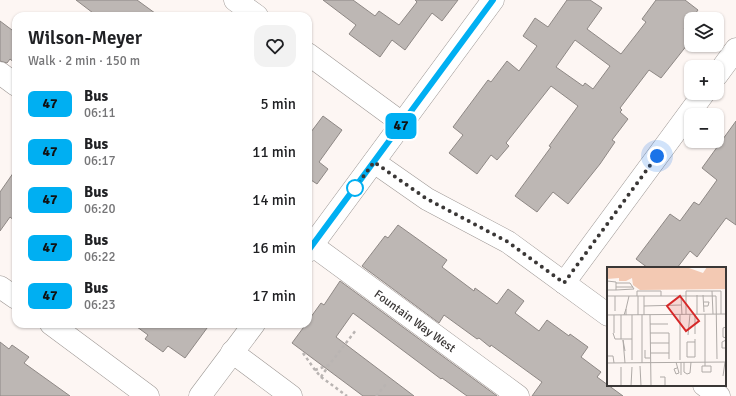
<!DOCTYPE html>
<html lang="en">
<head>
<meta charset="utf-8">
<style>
  :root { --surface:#fff; --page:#f2f2f2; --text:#202124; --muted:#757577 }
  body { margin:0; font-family:Signika,sans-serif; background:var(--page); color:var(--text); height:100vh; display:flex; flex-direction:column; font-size:15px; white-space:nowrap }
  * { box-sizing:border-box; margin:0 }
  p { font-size:13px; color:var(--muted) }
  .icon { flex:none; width:22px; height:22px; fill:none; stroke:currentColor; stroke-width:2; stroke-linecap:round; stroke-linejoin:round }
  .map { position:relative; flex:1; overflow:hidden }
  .panel { position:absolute; left:12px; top:12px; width:300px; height:316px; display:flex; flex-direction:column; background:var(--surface); border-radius:12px; box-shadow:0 1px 3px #0004 }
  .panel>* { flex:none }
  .badge { padding:0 8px; border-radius:6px; font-size:14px; line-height:26px }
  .tools { position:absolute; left:684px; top:12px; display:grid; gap:8px }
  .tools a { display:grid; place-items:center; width:40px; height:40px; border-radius:8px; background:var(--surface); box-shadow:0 1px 3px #0004; font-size:20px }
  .you { position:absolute; width:20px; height:20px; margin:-10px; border:3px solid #fff; border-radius:50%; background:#1a73e8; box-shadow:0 0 0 6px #1a73e833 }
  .map>.badge { position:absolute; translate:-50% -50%; box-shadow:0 0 0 2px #fff }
  .round { display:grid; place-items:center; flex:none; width:42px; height:42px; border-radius:12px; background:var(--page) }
  .headline { display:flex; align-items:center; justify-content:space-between; height:68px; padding:0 16px }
  h1 { font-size:19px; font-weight:600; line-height:30px }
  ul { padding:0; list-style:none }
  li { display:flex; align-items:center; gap:12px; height:48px; padding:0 16px }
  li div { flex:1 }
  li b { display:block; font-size:15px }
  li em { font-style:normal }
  li .badge { min-width:44px; font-weight:700; text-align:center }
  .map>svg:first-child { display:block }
</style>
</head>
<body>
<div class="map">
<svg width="736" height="396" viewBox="0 0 736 396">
  <rect width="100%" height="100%" fill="#fdf6f3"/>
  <!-- building -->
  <g fill="#bdb7b4" stroke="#8e8885" fill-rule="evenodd">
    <polygon points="76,0 137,0 159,16 97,16"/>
    <polygon points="323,0 353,0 375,16 379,11 399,25 417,2 415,0 458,0 442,21 432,13 405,50 392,40 380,57 349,34 356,25"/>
    <path d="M567 0H590L602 8 587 29 621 54 646 22 642 19 656 0H685L698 10 684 29 691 34V40L661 78 649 70 620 108 622 110 620 112 628 119 612 140 615 142 600 164 568 204 553 192 537 212 515 196 551 147 549 146 578 106 551 86 506 143 509 146 497 160 491 155 477 174 449 153 463 135 453 127 488 80 491 82 507 61 519 71 537 46 523 36 535 18 548 27ZM575 40 610 66 593 89 585 83 583 86 556 67Z"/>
    <polygon points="0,21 16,33 16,64 10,59 7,63 0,61"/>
    <polygon points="323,116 342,130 319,162 328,169 317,184 308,178 308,136"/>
    <polygon points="736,121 736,225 726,218 697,257 690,251 677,268 648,268 636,259 670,214 680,221 694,202 699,205 717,180 702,168"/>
    <polygon points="16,169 16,222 10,217 0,231 0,192"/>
    <polygon points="398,225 447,260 442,267 474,291 475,288 497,304 508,289 524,301 515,313 539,331 547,320 569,336 570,334 588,347 581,357 601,372 597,377 623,396 532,396 542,382 491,345 490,347 479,338 477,339 444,315 439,323 362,266 385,236 388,238"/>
    <polygon points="340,281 497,396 467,396 442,378 441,379 353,313 336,337 414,396 363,396 292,343 306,324 308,324 308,321 321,303 324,305"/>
    <polygon points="133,324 210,324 185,358 168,346 163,352 145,339 148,335"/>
    <polygon points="0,342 9,349 12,345 29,357 24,363 70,396 0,396"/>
  </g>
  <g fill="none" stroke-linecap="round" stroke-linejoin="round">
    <!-- minor casing -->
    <g stroke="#9e9895" stroke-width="23">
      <g id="minor">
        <polyline points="235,0 257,16"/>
        <polyline points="308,54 402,123"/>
        <polyline points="0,73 16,85"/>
        <polyline points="717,75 736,49"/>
        <polyline points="374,162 427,199 508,242 608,315"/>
        <polyline points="312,245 518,396"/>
        <polyline points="308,251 493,0"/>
        <polyline points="564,283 704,93"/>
        <polyline points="0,287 16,298"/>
        <polyline points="51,324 148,396"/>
        <polyline points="232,352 291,396"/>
        <polyline points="704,385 719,396"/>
        <polyline points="200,396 254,324"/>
      </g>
    </g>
    <!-- path -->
    <g stroke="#b9b4b2" stroke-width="2.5" stroke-dasharray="3 3" stroke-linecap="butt">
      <polyline points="303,353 315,370 321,377 347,396"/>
      <polyline points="315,370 329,365"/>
      <polyline points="321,377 329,365 356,330"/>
      <polyline points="376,396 387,383"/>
    </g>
    <!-- minor -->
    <use href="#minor" stroke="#fff" stroke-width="22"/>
  </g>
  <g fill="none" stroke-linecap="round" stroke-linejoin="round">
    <!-- line casing -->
    <g stroke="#fff" stroke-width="9">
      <polyline id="line" points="308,251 493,0"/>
    </g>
    <!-- line -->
    <use href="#line" stroke="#00aff2" stroke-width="6"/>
    <!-- walk -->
    <polyline stroke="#3a3736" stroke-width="4" stroke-dasharray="0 7.2" points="355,188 374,162 427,199 508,242 564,283 657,156"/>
  </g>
  <!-- markers -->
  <circle fill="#fff" stroke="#00aff2" stroke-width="2" cx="355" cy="188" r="8"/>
  <g text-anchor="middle" stroke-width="4" stroke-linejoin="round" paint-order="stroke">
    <!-- street labels -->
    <g font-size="12" fill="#3a3736" stroke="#fff">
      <text transform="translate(415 321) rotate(36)" y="4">Fountain Way West</text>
    </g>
  </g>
  <!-- overview -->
  <g transform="translate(607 267)">
    <rect width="119" height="119" fill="#fdf6f3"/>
    <path d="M0 0 82 1 96 6 100 0H119V22L33 23 26 18 25 11 19 14H12V11L0 12Z" fill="#f3c9b3"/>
    <path fill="none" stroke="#afaaa7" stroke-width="1" d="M0 14 9 15V23H0M9 16H23L27 22 9 23M9 20H26M105 24 106 47M90 28V47M96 28 97 45M0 29H109L110 92M8 29V44M30 29V24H54V29M31 29V48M37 29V48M74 29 75 48M97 35H102L101 39H97M37 39 74 38M19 42 22 29M79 47V24H114V47M88 47V67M119 47V60M0 48 119 47M7 48V66M14 48V72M17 48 19 42V48M43 48 44 119M73 48V93M43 57H61M119 60 116 61V70L119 71M6 66 8 72H25M43 66H62V92M81 68 83 47M119 73 115 75V81H119M88 75H80V90H88V72M43 76H62M38 83V91H43M18 84 16 73 18 96M43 86H62M0 89H6L7 96M25 93V48M69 95 72 106 69 107 67 102 70 101M74 95V108M77 95V105L80 107 83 106 84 95M0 96 119 95M35 96V48M33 99 34 119M95 99H104V105H95ZM98 99V47M116 109 118 95M53 110H58V119M14 119V100M24 119 25 100"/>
    <path fill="#d62828" fill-opacity="0.15" stroke="#d62828" stroke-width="2" d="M73 29 92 54 79 64 60 39Z"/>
    <rect width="119" height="119" fill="none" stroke="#3a3736" stroke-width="2"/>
  </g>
</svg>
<div class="tools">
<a><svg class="icon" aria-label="layers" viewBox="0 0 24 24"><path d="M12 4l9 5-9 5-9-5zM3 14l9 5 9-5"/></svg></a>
<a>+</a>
<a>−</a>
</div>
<div class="you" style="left:657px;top:156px"></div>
<b class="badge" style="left:401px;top:126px;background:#00aff2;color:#111">47</b>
<section class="panel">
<div class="headline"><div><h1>Wilson-Meyer</h1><p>Walk · 2 min · 150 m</p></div><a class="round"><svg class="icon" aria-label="heart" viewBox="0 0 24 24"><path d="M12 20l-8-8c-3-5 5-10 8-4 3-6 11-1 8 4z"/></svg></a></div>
<ul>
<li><span class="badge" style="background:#00aff2;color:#111">47</span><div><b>Bus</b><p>06:11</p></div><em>5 min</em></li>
<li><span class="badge" style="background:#00aff2;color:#111">47</span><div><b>Bus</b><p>06:17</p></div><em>11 min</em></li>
<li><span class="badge" style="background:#00aff2;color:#111">47</span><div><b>Bus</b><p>06:20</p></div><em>14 min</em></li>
<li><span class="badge" style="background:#00aff2;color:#111">47</span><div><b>Bus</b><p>06:22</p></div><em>16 min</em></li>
<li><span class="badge" style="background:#00aff2;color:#111">47</span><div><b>Bus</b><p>06:23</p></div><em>17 min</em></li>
</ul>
</section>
</div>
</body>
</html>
